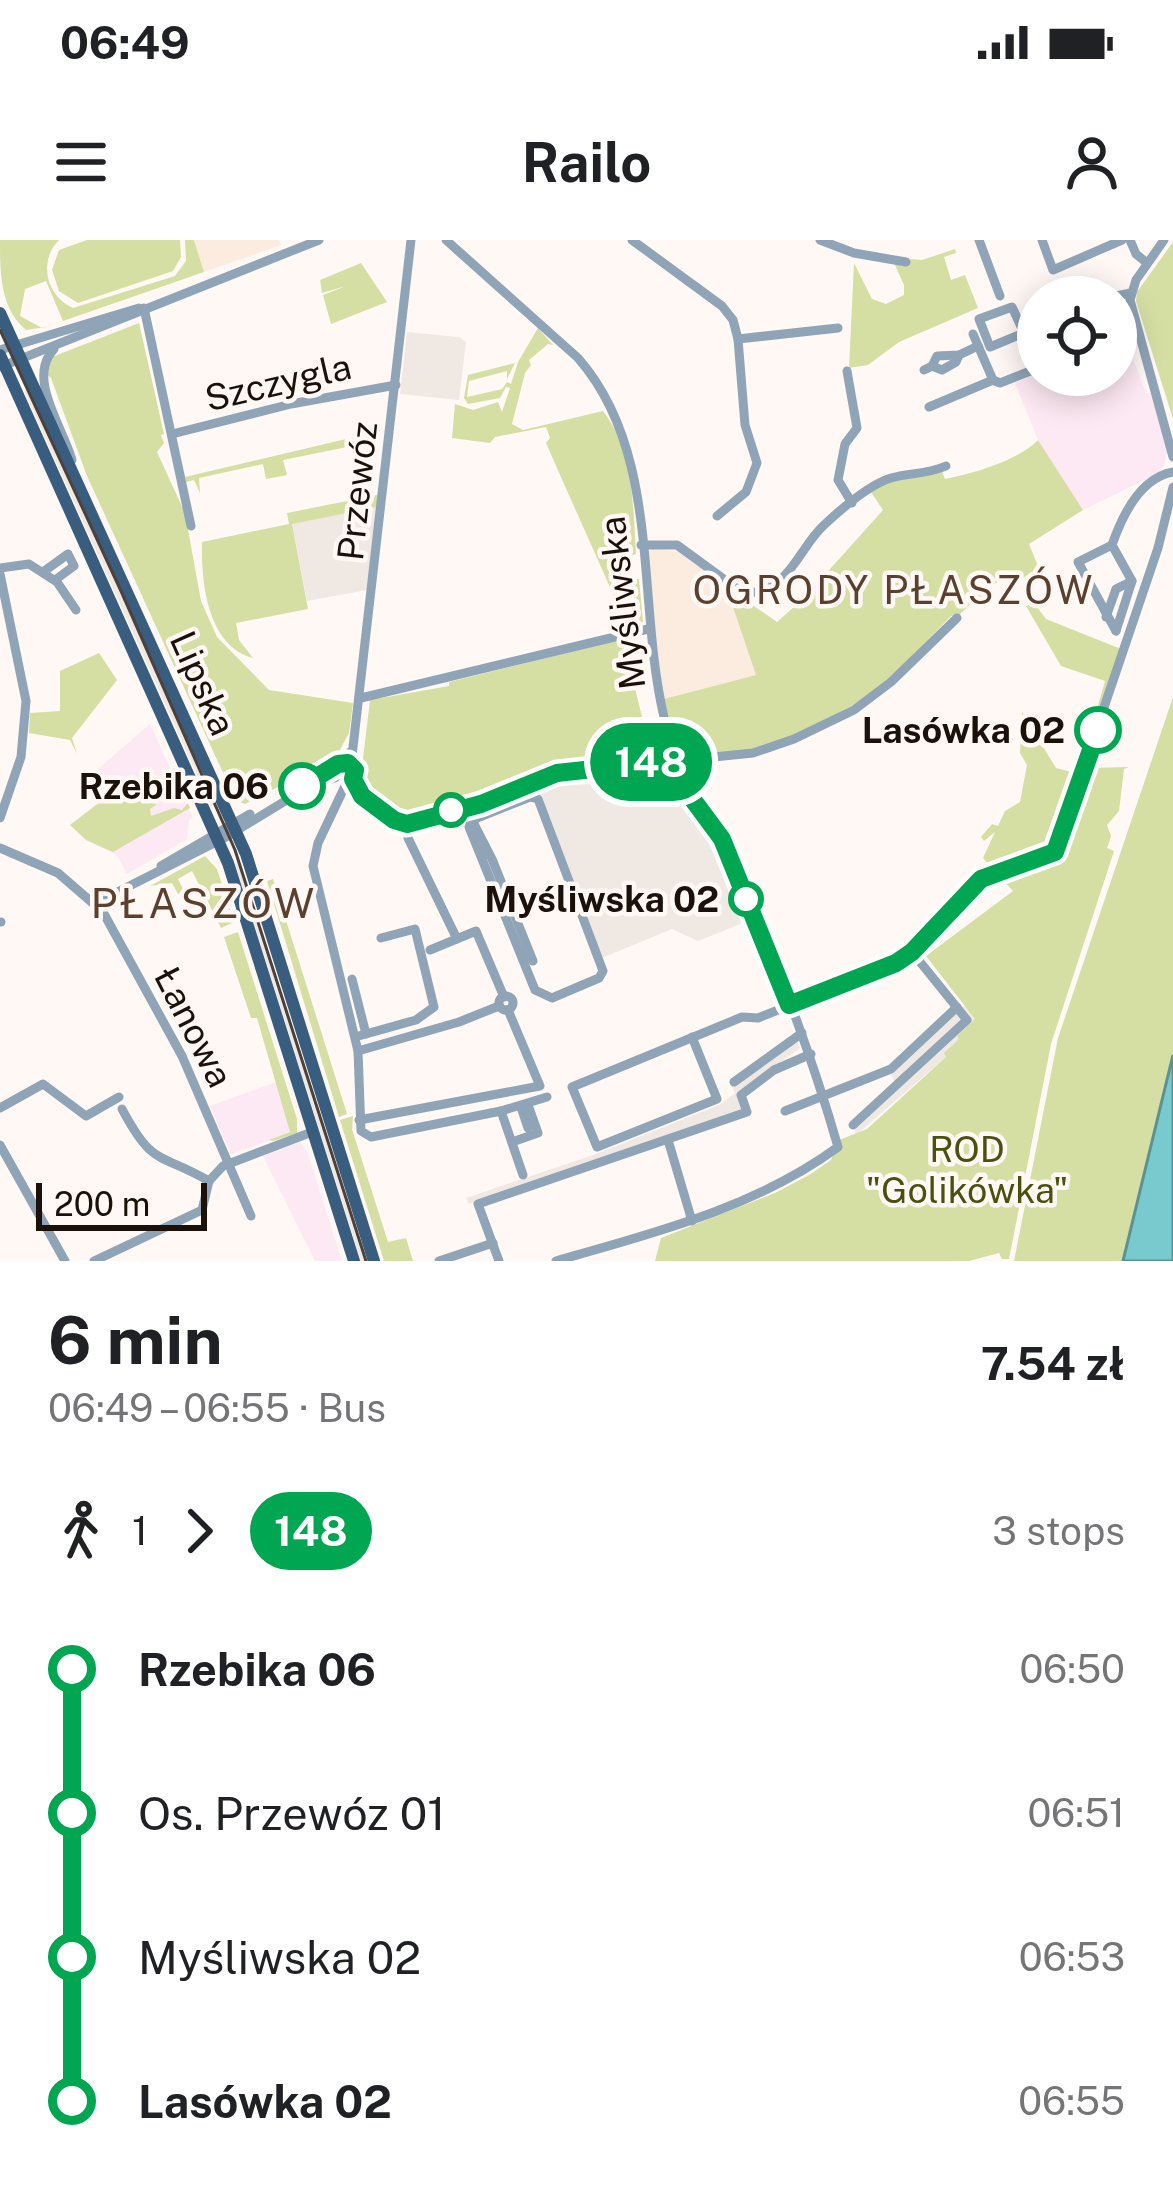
<!DOCTYPE html>
<html lang="en">
<head>
<meta charset="utf-8">
<style>
  :root { --surface:#fff; --page:#f6f6f6; --text:#202124; --muted:#757577 }
  body { margin:0; font-family:"Public Sans",sans-serif; background:var(--page); color:var(--text); height:100vh; display:flex; flex-direction:column; font-size:45px; white-space:nowrap }
  * { box-sizing:border-box; margin:0 }
  p { font-size:39px; color:var(--muted) }
  .icon { flex:none; width:66px; height:66px; fill:none; stroke:currentColor; stroke-width:2; stroke-linecap:round; stroke-linejoin:round }
  .map { position:relative; height:1021px; overflow:hidden }
  .panel { display:flex; flex-direction:column; background:var(--surface); flex:1 }
  .panel>* { flex:none }
  .badge { padding:0 24px; border-radius:39px; font-size:42px; line-height:78px }
  .buttons { position:absolute; left:1017px; top:36px; display:grid; gap:24px }
  .buttons a { display:grid; place-items:center; width:120px; height:120px; border-radius:50%; background:var(--surface); box-shadow:0 6px 30px #0003; font-size:60px }
  .scale { position:absolute; left:36px; bottom:30px; width:171px; box-sizing:border-box; padding-left:12px; border:6px solid #1c110a; border-top:0; font-size:33px; line-height:42px; white-space:nowrap; color:#1c110a; -webkit-text-stroke:9px #fff8f4; paint-order:stroke }
  .map>.badge { position:absolute; translate:-50% -50%; box-shadow:0 0 0 6px #fff }
  .legs { display:flex; align-items:center; gap:18px; height:132px; padding:0 48px; font-size:39px }
  .legs p { margin-inline-start:auto }
  .overview { display:flex; align-items:center; justify-content:space-between; height:204px; padding:0 48px }
  h1 { font-size:66px; font-weight:700; line-height:90px }
  ul { padding:0 48px; list-style:none }
  li { display:flex; align-items:center; gap:42px; height:144px; font-size:45px }
  li i { display:grid; place-items:center; width:18px; height:100%; margin:0 15px; background:currentColor }
  li i::after { content:''; width:30px; height:30px; margin:-15px; border:9px solid; border-radius:50%; background:var(--surface) }
  li p { margin-inline-start:auto }
  li:first-child i { background:linear-gradient(#0000 50%,currentColor 0) }
  li:last-child i { background:linear-gradient(currentColor 50%,#0000 0) }
  .status { display:flex; justify-content:space-between; align-items:center; height:84px; padding:0 60px; background:var(--surface); direction:ltr }
  .status svg { height:33px; fill:currentColor }
  header { display:flex; justify-content:space-between; align-items:center; height:156px; padding:0 48px; background:var(--surface); font-size:54px; font-weight:700 }
  .map>svg:first-child { display:block }
</style>
</head>
<body>
<div class="status"><b>06:49</b><svg viewBox="0 0 49 12"><path d="M0 12V9h3v3zM5 12V6h3v6zM10 12V3h3v9zM15 12V0h3v12zM26 1h20v11H26zM47 4h2v5h-2z"/></svg></div>
<header><svg class="icon" aria-label="menu" viewBox="0 0 24 24"><path d="M4 6h16M4 12h16M4 18h16"/></svg>Railo<svg class="icon" aria-label="person" viewBox="0 0 24 24"><circle cx="12" cy="8" r="4"/><path d="M4 21q1-7 8-7t8 7"/></svg></header>
<div class="map">
<svg width="1173" height="1021" viewBox="0 0 1173 1021">
  <rect width="100%" height="100%" fill="#fff8f4"/>
  <!-- commercial -->
  <g fill="#fde9f3">
    <polygon points="1124,94 1146,153 1151,153 1168,208 1164,226 1157,234 1083,270 1038,200 1015,143 1038,133 1116,135 1116,97"/>
    <polygon points="150,484 193,578 189,580 187,599 127,634 117,615 86,600 70,585 106,558 89,537"/>
    <polygon points="276,842 291,893 231,914 210,866"/>
    <polygon points="300,902 308,914 342,1021 315,1021 263,916"/>
  </g>
  <!-- built -->
  <g fill="#f0e8e3">
    <polygon points="407,92 459,97 466,102 459,160 400,154"/>
    <polygon points="30,148 147,404 216,564 211,566 24,151"/>
    <polygon points="377,267 367,350 307,361 292,283"/>
    <polygon points="658,541 676,545 714,594 748,681 698,701 672,689 602,718 536,552 552,546"/>
    <polygon points="240,621 367,1021 361,1021 235,624"/>
    <polygon points="965,765 976,779 958,796 960,799 945,813 947,816 856,895 854,887 898,847 891,835"/>
    <polygon points="794,794 800,808 738,852 744,871 469,964 466,958 596,914 721,864 735,853 729,841"/>
  </g>
  <!-- education -->
  <g fill="#fcece0">
    <polygon points="194,0 279,0 281,5 204,32"/>
    <polygon points="653,309 677,311 726,346 757,435 664,459 652,376 647,310"/>
  </g>
  <!-- green -->
  <g fill="#d5dfa3">
    <path d="M0 0H59C38 21 46 56 73 68L175 36 186 21 185 0H194L204 32 63 81 46 41 25 49 20 76 42 88 53 86 26 90C0 68 0 33 0 0Z"/>
    <polygon points="87,0 180,0 181,17 173,31 78,63 59,51 52,30 59,10"/>
    <polygon points="1173,2 1173,179 1136,61 1137,52"/>
    <polygon points="955,9 956,13 944,17 951,40 965,35 978,68 899,102 868,125 849,128 854,23 872,59 886,64 904,55 904,45 894,23 908,24 910,19 922,20"/>
    <polygon points="361,23 387,62 331,84 323,55 346,46 322,53 320,40"/>
    <polygon points="139,83 164,194 161,195 164,203 157,212 185,273 201,361 217,397 269,450 353,463 349,493 336,517 245,564 237,561 219,524 87,236 51,138 46,134 52,117"/>
    <path d="M538 88 553 105 548 104 529 120 531 125 525 133 512 184 523 190 603 171C634 212 633 265 636 314L622 319 623 340 639 339 643 382 628 388C601 326 573 265 546 203L550 198 546 187 495 197 490 203 452 198 455 164 473 170 498 162 502 172 510 148 506 147 500 158 468 164 464 158 468 135 515 123 507 139V131L469 141 467 157 502 149 507 142 511 144 518 122Z"/>
    <polygon points="380,191 379,198 367,203 283,220 287,235 266,239 263,224 199,238 200,253 194,240 186,242 185,237"/>
    <path d="M1038 200 1083 270 1029 304 1040 331 1010 343 998 341 981 360 978 357 958 376H951L875 454 771 507 680 520 664 459 756 435 732 364 741 357 777 382 804 358 883 270 871 252 887 243 942 231 945 239C973 234 1019 220 1038 200Z"/>
    <path d="M377 255V267L292 284 308 369 236 383 239 400 253 418C207 406 201 341 202 302L289 284 287 273Z"/>
    <polygon points="1034,363 1046,379 1121,409 1101,468 1097,469 1105,441 1061,426 1026,366"/>
    <polygon points="623,399 642,477 645,509 544,529 478,555 408,577 360,544 370,460 449,446 449,442"/>
    <polygon points="99,413 117,440 72,498 77,514 70,500 29,493 30,473 60,471 60,431"/>
    <polygon points="1173,457 1173,815 1123,1021 1014,1021 1058,798"/>
    <polygon points="1022,472 1056,528 1080,534 1073,558 1078,565 1090,528 1129,527 1124,529 1119,571 1107,585 1111,596 1107,608 1114,611 1051,804 1009,1019 1002,1019 999,1013 969,1021 655,1021 661,998 775,953 809,935 831,920 839,900 867,889 946,817 944,813 959,799 957,796 975,779 926,716 1013,651 983,618 995,592 984,601 981,597 992,584 998,586 1005,571 1020,562 1027,525 1020,513"/>
    <polygon points="126,542 137,561 151,556 156,565 150,569 151,576 174,568 182,570 188,563 190,568 113,612 86,600 70,585"/>
    <polygon points="205,616 217,629 234,682 221,688 192,631 178,639 184,651 178,654 172,643 150,646"/>
    <polygon points="273,639 347,874 339,877 267,641"/>
    <polygon points="238,692 297,879 297,893 273,901 269,900 290,892 257,778 251,778 224,697"/>
    <polygon points="353,876 352,889 388,1002 406,998 413,1021 384,1021 340,880"/>
  </g>
  <!-- water -->
  <polygon fill="#78cace" stroke="#5c9293" stroke-width="3" points="1173,815 1173,1021 1123,1021"/>
  <g fill="none" stroke-linecap="round" stroke-linejoin="round">
    <!-- minor -->
    <g stroke="#8fa4b7" stroke-width="9">
      <path d="M446 0 578 118C662 214 636 359 664 477 669 499 672 529 683 547 695 565 713 579 722 599 767 698 808 802 838 907 755 968 653 993 556 1021"/>
      <polyline points="632,0 722,66 733,80 738,99 745,185 757,223 746,252 717,276"/>
      <polyline points="820,0 854,13 906,22"/>
      <polyline points="979,0 1000,56"/>
      <polyline points="1042,0 1053,30 1122,0"/>
      <polyline points="1130,0 1136,14 1147,23"/>
      <polyline points="1164,0 1136,40 1130,60 1173,217"/>
      <polyline points="1038,57 1072,42"/>
      <polyline points="1111,57 1131,53"/>
      <polyline points="144,68 191,286"/>
      <polyline points="1024,93 1012,67 979,79 990,107 1038,87"/>
      <polyline points="973,94 993,140"/>
      <polyline points="1116,94 1135,85"/>
      <polyline points="738,99 838,88"/>
      <path d="M54 109C26 138 63 187 72 220"/>
      <polyline points="0,110 139,68"/>
      <polyline points="932,126 942,130 956,122 959,115"/>
      <polyline points="0,127 319,0"/>
      <polyline points="924,130 932,126 937,116 959,115 978,106"/>
      <polyline points="847,131 857,188 845,204 838,240 852,263"/>
      <polyline points="929,167 993,140 1000,143 1038,128"/>
      <polyline points="172,194 291,164 396,145"/>
      <path d="M641 305H677L740 351C784 362 798 309 823 286 840 270 868 245 891 238 909 233 928 234 946 226"/>
      <polyline points="1112,305 1078,322 1116,391"/>
      <polyline points="0,328 29,324 57,342 76,370"/>
      <polyline points="43,332 68,314 74,326 55,340"/>
      <polyline points="0,334 26,461 21,517 0,578"/>
      <polyline points="1106,377 1116,349 1132,341"/>
      <path d="M1116 391 1132 341 1112 305C1122 276 1140 238 1173 232"/>
      <polyline points="361,458 648,389"/>
      <polyline points="318,537 344,523 350,512"/>
      <polyline points="348,543 394,580 407,583 481,564 557,533 753,513 794,499 854,470 891,442 957,378"/>
      <polyline points="346,544 318,603 313,626 358,811 361,891 371,897 501,871 523,935"/>
      <polyline points="357,546 352,516 411,0"/>
      <polyline points="468,565 472,580 469,587 535,750 552,758 599,738 603,731 538,559 530,557 472,580 492,619 533,721"/>
      <polyline points="407,583 408,598 457,699"/>
      <polyline points="0,608 58,633 103,672 182,816 251,976"/>
      <polyline points="161,626 250,574"/>
      <polyline points="94,664 226,597 313,544 335,538"/>
      <polyline points="0,682 1,682"/>
      <polyline points="430,710 476,691 504,757"/>
      <polyline points="352,739 366,794"/>
      <circle cx="506" cy="763" r="7"/>
      <polyline points="355,797 416,780 434,767 415,689 381,698"/>
      <polyline points="692,797 717,859 597,907 572,847 742,777 758,778 896,723 915,708 981,639 1055,612 1158,308 1173,247"/>
      <polyline points="358,811 459,782 499,766"/>
      <polyline points="734,842 802,793"/>
      <polyline points="521,867 528,888"/>
      <polyline points="0,868 43,844 86,876 119,857"/>
      <path d="M122 869C153 927 158 912 209 941"/>
      <polyline points="501,871 547,857"/>
      <polyline points="785,871 891,829 957,767"/>
      <polyline points="359,880 540,846 508,770"/>
      <polyline points="853,885 967,780 912,712"/>
      <polyline points="668,900 692,981"/>
      <polyline points="512,902 538,893 528,865"/>
      <polyline points="0,905 65,1021"/>
      <polyline points="94,1021 202,970 209,941 223,926 312,892"/>
      <polyline points="439,1021 493,1003"/>
      <polyline points="499,1021 478,964 747,872 741,855 774,830 811,814"/>
    </g>
    <!-- major -->
    <g stroke="#385d7e" stroke-width="12">
      <polyline points="0,73 246,614 374,1021"/>
      <polyline points="0,115 228,623 354,1021"/>
    </g>
    <!-- tram -->
    <polyline stroke="#4c423b" stroke-width="3" points="0,90 121,351 235,610 366,1021"/>
  </g>
  <g fill="none" stroke-linecap="round" stroke-linejoin="round">
    <!-- line-1 casing -->
    <g stroke="#fff" stroke-width="27">
      <polyline id="line-1" points="302,546 338,524 348,523 355,530 353,539 362,556 394,580 407,584 481,564 557,533 675,520 682,545 722,599 789,765 896,723 912,712 981,639 1055,612 1098,490"/>
    </g>
    <!-- line-1 -->
    <use href="#line-1" stroke="#00a651" stroke-width="18"/>
  </g>
  <!-- markers -->
  <g fill="#fff" stroke="#00a651" stroke-width="6">
    <circle cx="1098" cy="490" r="21"/>
    <circle cx="302" cy="546" r="21"/>
    <circle cx="451" cy="570" r="15"/>
    <circle cx="746" cy="659" r="15"/>
  </g>
  <g text-anchor="middle" stroke-width="9" stroke-linejoin="round" paint-order="stroke">
    <!-- street labels -->
    <g font-size="36" fill="#1c110a" stroke="#fff8f4">
      <text transform="translate(278 142) rotate(-13)" y="13">Szczygla</text>
      <text transform="translate(357 251) rotate(-84)" y="13">Przewóz</text>
      <text transform="translate(622 363) rotate(-97)" y="13">Myśliwska</text>
      <text transform="translate(203 443) rotate(66)" y="13">Lipska</text>
      <text transform="translate(194 787) rotate(63)" y="13">Łanowa</text>
    </g>
    <!-- stop labels -->
    <g font-size="36" font-weight="bold" fill="#1c110a" stroke="#fff8f4" text-anchor="end">
      <text x="1065" y="503">Lasówka 02</text>
      <text x="269" y="559">Rzebika 06</text>
      <text x="719" y="672">Myśliwska 02</text>
    </g>
    <!-- park labels -->
    <g font-size="36" fill="#4a510c" stroke="#fff8f4">
      <text x="967" y="922">ROD<tspan x="967" dy="41">"Golikówka"</tspan></text>
    </g>
    <!-- neighbourhood labels -->
    <g font-size="39" letter-spacing="3" fill="#5b402f" stroke="#fff8f4">
      <text x="894" y="364">OGRODY PŁASZÓW</text>
    </g>
    <!-- quarter labels -->
    <g font-size="42" letter-spacing="3" fill="#5b402f" stroke="#fff8f4">
      <text x="204" y="678">PŁASZÓW</text>
    </g>
  </g>
</svg>
<div class="buttons">
<a><svg class="icon" aria-label="locate" viewBox="0 0 24 24"><circle cx="12" cy="12" r="6"/><path d="M12 2v4M12 18v4M2 12h4M18 12h4"/></svg></a>
</div>
<div class="scale">200 m</div>
<b class="badge" style="left:651px;top:522px;background:#00a651;color:#fff">148</b>
</div>
<section class="panel">
<div class="overview"><div><h1>6 min</h1><p>06:49 – 06:55 · Bus</p></div><b>7.54 zł</b></div>
<div class="legs"><svg class="icon" aria-label="walk" viewBox="0 0 24 24"><circle cx="13" cy="4" r="2"/><path d="M13 8l-2 6 4 7M11 14l-3 7M7 12l3-4h3l4 4"/></svg>1<svg class="icon" aria-label="forward" viewBox="0 0 24 24"><path d="M9 5l7 7-7 7"/></svg><b class="badge" style="background:#00a651;color:#fff">148</b><p>3 stops</p></div>
<ul>
<li><i style="color:#00a651"></i><b>Rzebika 06</b><p>06:50</p></li>
<li><i style="color:#00a651"></i><span>Os. Przewóz 01</span><p>06:51</p></li>
<li><i style="color:#00a651"></i><span>Myśliwska 02</span><p>06:53</p></li>
<li><i style="color:#00a651"></i><b>Lasówka 02</b><p>06:55</p></li>
</ul>
</section>
</body>
</html>
